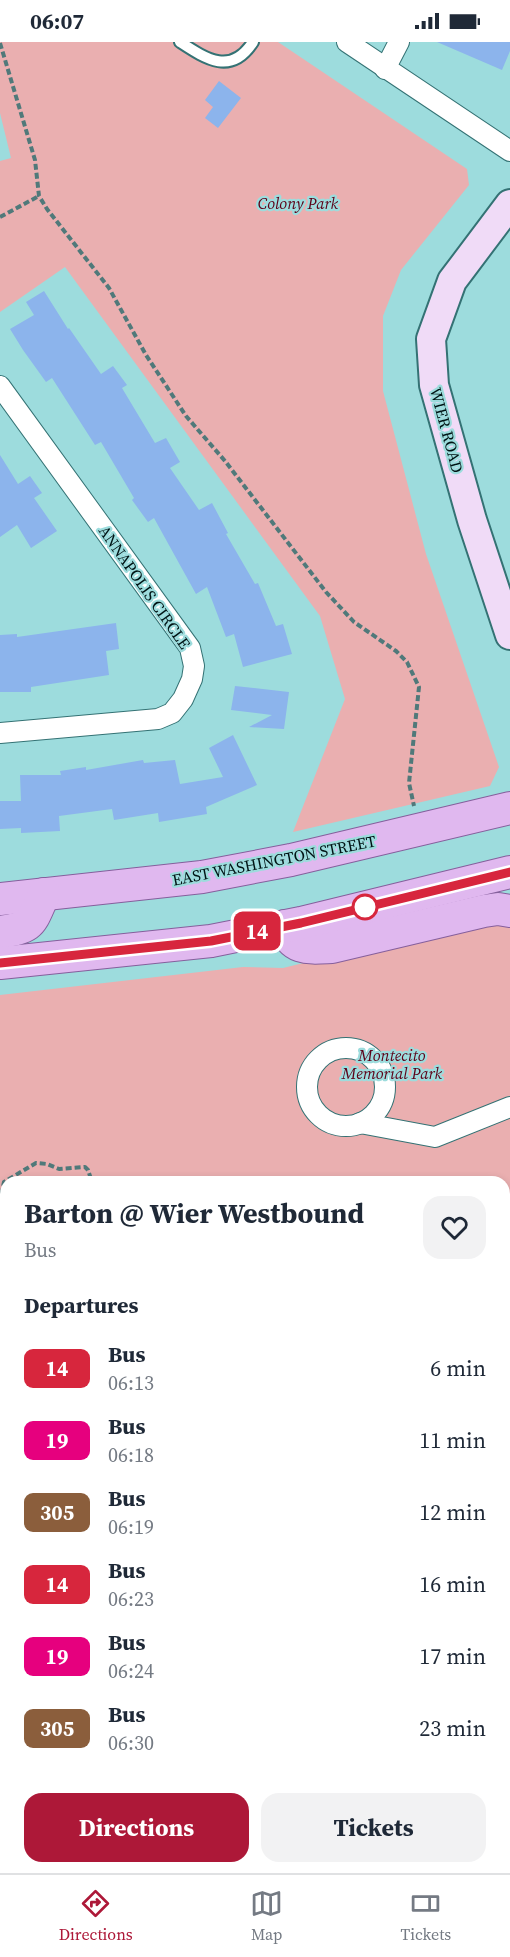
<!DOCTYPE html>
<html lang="en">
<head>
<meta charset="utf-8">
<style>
  :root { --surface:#fff; --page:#f2f2f3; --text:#1f2937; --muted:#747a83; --line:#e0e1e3; --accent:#ad1838 }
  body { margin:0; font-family:"Source Serif 4",serif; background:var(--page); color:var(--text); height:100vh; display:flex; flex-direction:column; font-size:22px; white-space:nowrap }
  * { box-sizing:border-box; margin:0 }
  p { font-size:20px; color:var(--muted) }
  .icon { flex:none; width:33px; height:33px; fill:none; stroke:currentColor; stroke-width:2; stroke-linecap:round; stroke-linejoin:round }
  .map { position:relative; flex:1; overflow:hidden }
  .drawer { position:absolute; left:0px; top:1134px; width:510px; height:698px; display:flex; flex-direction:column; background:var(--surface); border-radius:18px 18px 0 0; box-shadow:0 3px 9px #0003 }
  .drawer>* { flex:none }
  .badge { padding:0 12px; border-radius:9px; font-size:21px; line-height:39px }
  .map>.badge { position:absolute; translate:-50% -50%; box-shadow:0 0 0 3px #fff }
  h2 { padding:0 24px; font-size:22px; line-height:54px }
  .round { display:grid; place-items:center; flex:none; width:63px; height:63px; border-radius:18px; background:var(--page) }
  .headline { display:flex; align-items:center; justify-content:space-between; height:102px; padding:0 24px }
  h1 { font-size:28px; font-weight:700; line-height:45px }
  .button { display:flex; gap:12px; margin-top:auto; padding:12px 24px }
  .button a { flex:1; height:69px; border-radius:18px; background:var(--accent); color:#fff; font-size:24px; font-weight:700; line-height:69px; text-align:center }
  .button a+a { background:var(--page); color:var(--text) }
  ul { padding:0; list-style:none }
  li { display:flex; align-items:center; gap:18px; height:72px; padding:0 24px }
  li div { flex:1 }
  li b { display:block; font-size:22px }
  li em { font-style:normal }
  li .badge { min-width:66px; font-weight:700; text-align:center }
  .status { display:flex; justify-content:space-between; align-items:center; height:42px; padding:0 30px; background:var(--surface); direction:ltr }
  .status svg { height:16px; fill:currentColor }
  .tab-bar { display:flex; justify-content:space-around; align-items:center; height:84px; border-top:2px solid var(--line); background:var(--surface); font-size:16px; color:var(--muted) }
  .tab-bar a { display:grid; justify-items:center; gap:3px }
  .tab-bar .selected { color:var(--accent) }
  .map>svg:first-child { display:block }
</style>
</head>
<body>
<div class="status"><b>06:07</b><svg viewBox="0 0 49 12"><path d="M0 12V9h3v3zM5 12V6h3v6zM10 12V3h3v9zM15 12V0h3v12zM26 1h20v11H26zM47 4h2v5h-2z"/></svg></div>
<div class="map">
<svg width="510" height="1831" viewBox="0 0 510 1831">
  <rect width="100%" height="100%" fill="#9ddcdd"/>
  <!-- green -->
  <g fill="#eaafb0">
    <polygon points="0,0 278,0 467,127 469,143 401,228 383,274 383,349 426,512 499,725 490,744 293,790 345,657 320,574 65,225 0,270 0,119 11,116 0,71"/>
    <polygon points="510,870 510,1823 504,1814 504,1140 6,1140 6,1596 0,1599 0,953 243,925 283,926"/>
    <polygon points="6,1627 6,1826 425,1826 424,1831 0,1831 0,1630"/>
  </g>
  <!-- building -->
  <g fill="#8cb4ec">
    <polygon points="437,0 510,0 510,9 502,28"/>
    <polygon points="219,39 241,56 218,86 205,76 213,65 205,58"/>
    <polygon points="44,249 68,287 69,286 101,332 113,324 127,343 122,346 155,401 166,396 180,420 170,426 199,468 212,461 228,491 226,492 255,542 258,541 276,584 283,582 292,612 243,625 234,592 226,595 207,545 196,552 154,476 148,480 132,458 134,456 101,400 95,403 52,336 46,340 23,308 10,287 34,273 26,260"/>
    <polygon points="0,413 18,442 30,434 42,451 34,456 57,489 31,506 17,483 0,495"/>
    <polygon points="116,581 119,607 106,609 109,633 31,645 31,650 0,650 0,593 17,592 17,595"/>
    <polygon points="235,644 289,650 284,687 249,685 272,673 231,668"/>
    <polygon points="233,693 257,743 206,765 207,772 159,780 158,771 114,778 112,767 59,774 60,789 21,791 21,786 0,787 0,759 21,759 20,733 61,733 60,729 86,725 86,728 143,718 144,721 175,718 180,742 223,735 209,706"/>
  </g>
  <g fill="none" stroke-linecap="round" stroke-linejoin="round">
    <!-- lane casing -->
    <g stroke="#347274" stroke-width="14">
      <g id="lane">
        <path d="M180 0C206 17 231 34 253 0"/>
        <polyline points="0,1482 6,1476"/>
        <polyline points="0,1530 6,1527"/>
      </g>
    </g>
    <!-- street casing -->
    <g stroke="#347274" stroke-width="22">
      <g id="street">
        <polyline points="347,0 510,109"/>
        <polyline points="385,27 399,0"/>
        <polyline points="0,344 190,606 194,624 192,637 183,657 172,671 158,677 0,691"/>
        <circle cx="346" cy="1045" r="39"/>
        <polyline points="360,1081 435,1095 510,1065"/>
        <polyline points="2,1210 6,1204"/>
        <polyline points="504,1217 510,1214"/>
        <polyline points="504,1523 510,1527"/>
        <polyline points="0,1618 6,1615"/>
        <polyline points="219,1831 229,1826"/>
      </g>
    </g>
    <!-- secondary casing -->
    <g stroke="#347274" stroke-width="32">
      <polyline id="secondary" points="510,162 452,239 431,297 434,343 472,478 510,593"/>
    </g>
    <!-- primary casing -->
    <g stroke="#855f9c" stroke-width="34">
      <g id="primary">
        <polyline points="0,857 202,835 291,818 510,766"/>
        <path d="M285 884C291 909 310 906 332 905L484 869 498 867 510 869"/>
        <path d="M0 890C34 885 30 882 44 852"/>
        <polyline points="0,921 211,899 301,881 510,830"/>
      </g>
    </g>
    <!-- path -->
    <g stroke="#50797a" stroke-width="4" stroke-dasharray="6 3" stroke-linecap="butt">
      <polyline points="0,1 35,118 39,154 47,167 109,246 146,313 186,374 225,419 326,550 354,580 396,609 407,620 419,645 409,741 414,764"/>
      <polyline points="0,175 39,154"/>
      <polyline points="6,1169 0,1159 4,1140 36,1121 47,1122 59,1127 85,1125 88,1128 92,1140"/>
    </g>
    <!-- lane -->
    <use href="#lane" stroke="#fff" stroke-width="10"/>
    <!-- street -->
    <use href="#street" stroke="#fff" stroke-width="20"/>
    <!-- secondary -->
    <use href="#secondary" stroke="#f0dbf7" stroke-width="28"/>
    <!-- primary -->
    <use href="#primary" stroke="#e0b8ef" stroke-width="32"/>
  </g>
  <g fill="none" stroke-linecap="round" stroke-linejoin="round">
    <!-- line casing -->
    <g stroke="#fff" stroke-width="14">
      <polyline id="line" points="0,921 211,899 301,881 510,830"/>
    </g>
    <!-- line -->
    <use href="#line" stroke="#d7263d" stroke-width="9"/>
  </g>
  <!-- markers -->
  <circle fill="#fff" stroke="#d7263d" stroke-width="3" cx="365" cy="865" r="12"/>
  <g text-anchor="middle" stroke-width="4.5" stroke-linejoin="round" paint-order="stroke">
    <!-- park labels -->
    <g font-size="16" font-style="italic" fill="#5d0017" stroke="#9ddcdd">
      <text x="298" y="167">Colony Park</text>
      <text x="392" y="1019">Montecito<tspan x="392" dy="18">Memorial Park</tspan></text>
    </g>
    <!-- street labels -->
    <g font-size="16" fill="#001415" stroke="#9ddcdd">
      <text transform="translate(447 388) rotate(75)" y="6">WIER ROAD</text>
      <text transform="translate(145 545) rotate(55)" y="6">ANNAPOLIS CIRCLE</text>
      <text transform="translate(274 818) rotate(-11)" y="6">EAST WASHINGTON STREET</text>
    </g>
  </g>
</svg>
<b class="badge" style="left:257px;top:889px;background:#d7263d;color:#fff">14</b>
<section class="drawer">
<div class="headline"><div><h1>Barton @ Wier Westbound</h1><p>Bus</p></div><a class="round"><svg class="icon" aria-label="heart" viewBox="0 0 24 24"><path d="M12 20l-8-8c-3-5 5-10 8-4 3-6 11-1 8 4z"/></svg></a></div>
<h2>Departures</h2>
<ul>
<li><span class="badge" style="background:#d7263d;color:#fff">14</span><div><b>Bus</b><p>06:13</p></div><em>6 min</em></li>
<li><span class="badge" style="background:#e6007e;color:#fff">19</span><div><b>Bus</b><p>06:18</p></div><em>11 min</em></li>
<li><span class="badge" style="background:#8b5e3c;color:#fff">305</span><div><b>Bus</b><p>06:19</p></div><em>12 min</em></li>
<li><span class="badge" style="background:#d7263d;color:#fff">14</span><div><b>Bus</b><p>06:23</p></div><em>16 min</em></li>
<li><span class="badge" style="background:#e6007e;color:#fff">19</span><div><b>Bus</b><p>06:24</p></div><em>17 min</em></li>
<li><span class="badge" style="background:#8b5e3c;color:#fff">305</span><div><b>Bus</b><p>06:30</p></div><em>23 min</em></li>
</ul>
<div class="button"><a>Directions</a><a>Tickets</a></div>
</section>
</div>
<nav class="tab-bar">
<a class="selected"><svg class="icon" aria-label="directions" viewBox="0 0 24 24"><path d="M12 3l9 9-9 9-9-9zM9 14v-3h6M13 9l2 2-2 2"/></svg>Directions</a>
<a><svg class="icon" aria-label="map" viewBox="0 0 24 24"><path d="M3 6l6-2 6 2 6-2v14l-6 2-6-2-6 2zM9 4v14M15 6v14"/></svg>Map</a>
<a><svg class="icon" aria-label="tickets" viewBox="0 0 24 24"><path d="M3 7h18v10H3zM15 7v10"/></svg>Tickets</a>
</nav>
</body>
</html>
